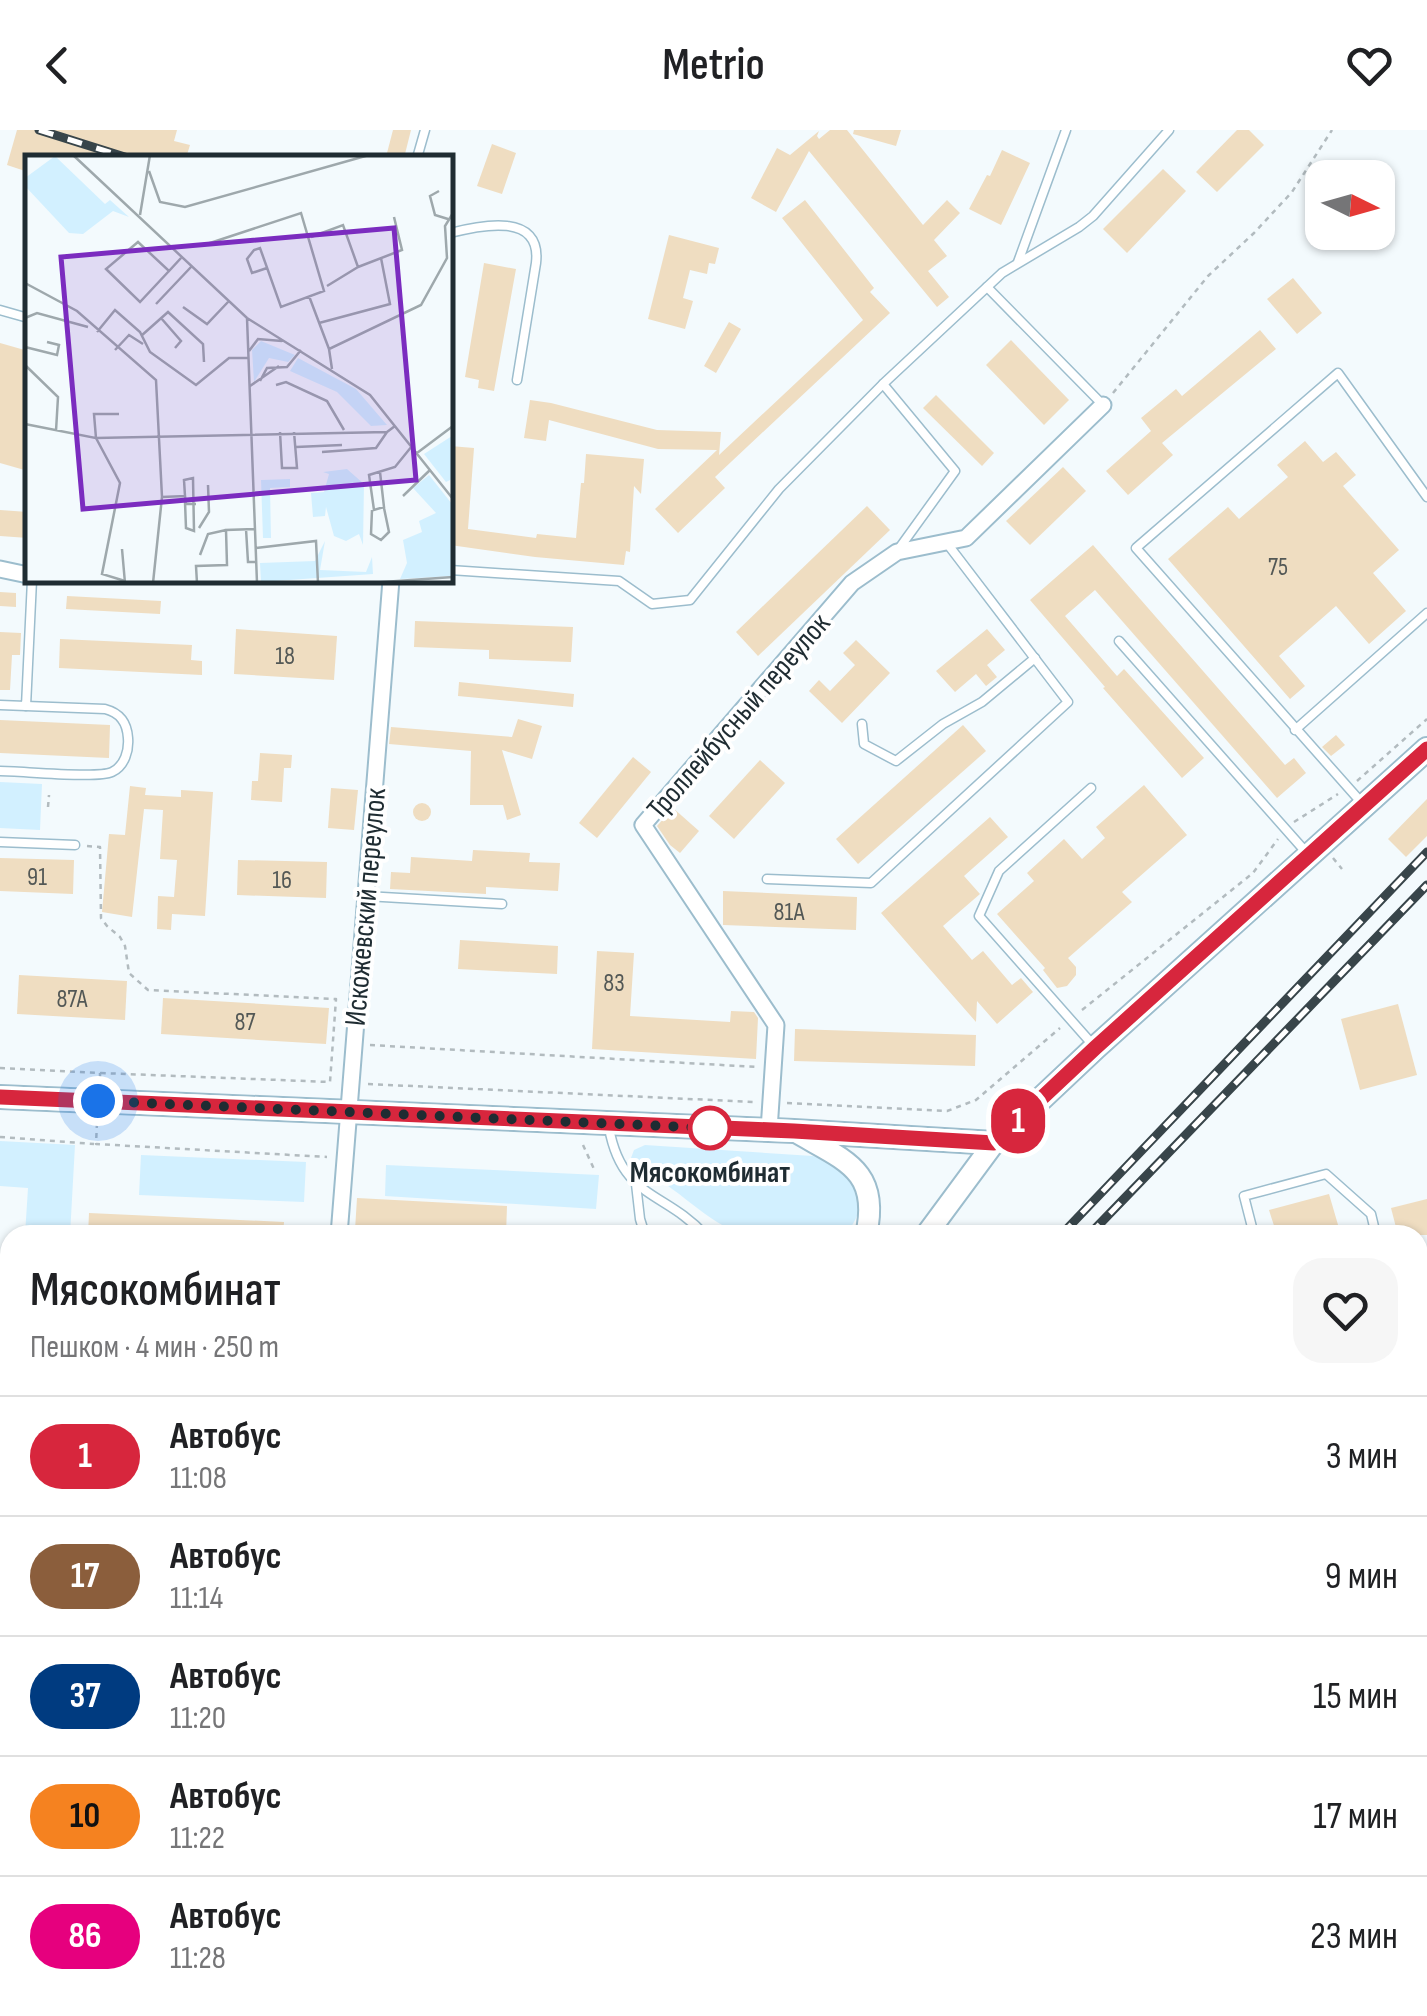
<!DOCTYPE html>
<html lang="ru">
<head>
<meta charset="utf-8">
<style>
  :root { --surface:#fff; --page:#f6f6f6; --text:#202124; --muted:#757577; --line:#e0e0e0 }
  body { margin:0; font-family:"Sofia Sans Condensed",sans-serif; background:var(--page); color:var(--text); height:100vh; display:flex; flex-direction:column; font-size:38px; white-space:nowrap }
  * { box-sizing:border-box; margin:0 }
  p { font-size:32px; color:var(--muted) }
  .icon { flex:none; width:55px; height:55px; fill:none; stroke:currentColor; stroke-width:2; stroke-linecap:round; stroke-linejoin:round }
  .map { position:relative; flex:1; overflow:hidden }
  .panel { position:absolute; left:0px; top:1095px; width:1428px; height:792px; display:flex; flex-direction:column; background:var(--surface); border-radius:30px 30px 0 0; box-shadow:0 2px 8px #0004 }
  .panel>* { flex:none }
  .badge { padding:0 20px; border-radius:32px; font-size:35px; line-height:65px }
  .needle { width:65px; rotate:95deg }
  .controls { position:absolute; left:1305px; top:30px; display:grid; gap:20px }
  .controls a { display:grid; place-items:center; width:90px; height:90px; border-radius:20px; background:var(--surface); box-shadow:0 2px 8px #0004; font-size:50px }
  .you { position:absolute; width:50px; height:50px; margin:-25px; border:8px solid #fff; border-radius:50%; background:#1a73e8; box-shadow:0 0 0 15px #1a73e833 }
  .map>.badge { position:absolute; translate:-50% -50%; box-shadow:0 0 0 5px #fff }
  .round { display:grid; place-items:center; flex:none; width:105px; height:105px; border-radius:30px; background:var(--page) }
  .summary { display:flex; align-items:center; justify-content:space-between; height:170px; padding:0 30px }
  h1 { font-size:48px; font-weight:600; line-height:75px }
  ul { padding:0; list-style:none }
  li { display:flex; align-items:center; gap:30px; height:120px; padding:0 30px; border-top:2px solid var(--line) }
  li div { flex:1 }
  li b { display:block; font-size:38px }
  li em { font-style:normal }
  li .badge { min-width:110px; font-weight:700; text-align:center }
  header { display:flex; justify-content:space-between; align-items:center; height:130px; padding:0 30px; background:var(--surface); font-size:45px; font-weight:600 }
  .map>svg:first-child { display:block }
</style>
</head>
<body>
<header><svg class="icon" aria-label="back" viewBox="0 0 24 24"><path d="M15 5l-7 7 7 7"/></svg>Metrio<svg class="icon" aria-label="heart" viewBox="0 0 24 24"><path d="M12 20l-8-8c-3-5 5-10 8-4 3-6 11-1 8 4z"/></svg></header>
<div class="map">
<svg width="1427" height="1886" viewBox="0 0 1427 1886">
  <rect width="100%" height="100%" fill="#f3fafd"/>
  <!-- green -->
  <g fill="#d2f0ff">
    <polygon points="0,652 42,654 40,700 0,698"/>
    <polygon points="0,1011 75,1015 70,1105 25,1105 28,1058 0,1056"/>
    <path d="M645 1015 813 1026C838 1033 866 1053 858 1083 856 1090 850 1098 847 1105 825 1105 754 1110 738 1103 699 1087 672 1050 632 1037L631 1028 634 1020Z"/>
    <polygon points="141,1025 306,1032 304,1072 139,1065"/>
    <polygon points="386,1035 599,1045 596,1079 385,1066"/>
    <polygon points="10,1359 10,1582 0,1589 0,1360"/>
  </g>
  <!-- building -->
  <g fill="#efddc1">
    <polygon points="17,0 177,0 174,11 190,15 186,28 28,28 28,42 7,35"/>
    <polygon points="393,0 411,0 404,28 387,23"/>
    <polygon points="830,0 847,0 923,95 947,70 960,83 934,110 947,126 928,141 949,167 937,177 809,21 776,82 751,68 777,18 790,25 819,1 817,6 819,9"/>
    <polygon points="854,0 901,0 896,16 853,4"/>
    <polygon points="1237,0 1249,0 1264,15 1217,62 1196,42"/>
    <polygon points="492,14 516,23 502,64 477,56"/>
    <polygon points="1002,20 1030,33 1001,95 969,79 987,45 990,46"/>
    <polygon points="1163,39 1186,61 1127,123 1103,99"/>
    <polygon points="805,70 874,158 870,162 890,183 715,347 725,358 678,403 655,379 717,320 658,319 549,290 546,311 524,308 530,270 551,273 657,300 721,302 719,325 863,190 782,88"/>
    <polygon points="669,105 719,118 715,134 709,133 707,144 690,140 683,168 693,171 685,199 648,189"/>
    <polygon points="484,133 516,139 494,261 478,258 479,250 465,247"/>
    <polygon points="1293,148 1322,183 1297,204 1267,169"/>
    <polygon points="729,192 741,199 716,243 704,236"/>
    <polygon points="1260,200 1276,219 1162,313 1173,325 1128,365 1106,341 1151,301 1141,288 1176,259 1182,266"/>
    <polygon points="1011,210 1069,270 1044,295 986,235"/>
    <polygon points="0,213 28,221 28,341 0,333"/>
    <polygon points="936,265 994,323 982,336 923,278"/>
    <polygon points="1305,311 1323,332 1336,322 1356,345 1343,356 1399,420 1373,443 1406,481 1369,514 1336,476 1279,526 1305,556 1290,569 1168,429 1228,377 1239,389 1288,347 1277,335"/>
    <polygon points="450,316 474,318 468,399 536,408 537,404 576,408 581,353 584,353 586,324 644,329 641,364 634,356 630,422 626,421 624,435 535,427 450,415"/>
    <polygon points="1063,337 1086,361 1030,415 1006,391"/>
    <polygon points="867,376 890,400 758,526 736,502"/>
    <polygon points="0,380 28,382 28,408 0,406"/>
    <polygon points="1093,415 1285,635 1294,628 1306,643 1277,668 1095,460 1065,486 1117,546 1124,539 1204,628 1182,648 1103,558 1105,557 1030,470"/>
    <polygon points="0,462 16,463 16,477 0,476"/>
    <polygon points="67,466 161,471 160,484 66,479"/>
    <polygon points="415,491 573,497 571,532 489,529 489,520 414,517"/>
    <polygon points="236,499 337,506 334,550 234,544"/>
    <polygon points="987,499 1005,520 987,535 997,547 986,556 976,544 955,562 936,541"/>
    <polygon points="0,502 21,503 20,525 12,525 10,560 0,560"/>
    <polygon points="60,509 192,515 191,530 202,531 202,545 59,538"/>
    <polygon points="856,510 890,543 842,593 809,561 819,550 830,561 855,535 843,523"/>
    <polygon points="459,552 574,564 573,577 458,566"/>
    <polygon points="518,589 542,596 532,629 502,620 521,685 507,690 503,675 470,675 471,621 389,614 391,597 512,607"/>
    <polygon points="0,590 110,595 109,628 0,623"/>
    <polygon points="963,595 986,621 858,734 836,709"/>
    <polygon points="1336,605 1345,615 1331,626 1322,617"/>
    <polygon points="260,623 292,625 291,638 284,638 282,672 251,670 252,651 258,651"/>
    <polygon points="633,627 651,642 597,708 579,693"/>
    <polygon points="760,630 785,653 734,709 709,686"/>
    <polygon points="1144,655 1187,705 1122,762 1132,772 1068,828 1076,837 1076,845 1067,856 1057,858 1043,840 1045,838 997,784 1034,751 1027,743 1064,709 1082,729 1105,708 1096,697"/>
    <polygon points="130,656 146,658 145,665 181,667 181,660 213,662 205,786 172,784 171,800 157,799 158,766 174,767 177,730 160,729 163,680 144,679 132,787 102,782 109,704 125,705"/>
    <polygon points="331,658 358,660 354,700 328,698"/>
    <polygon points="1427,669 1427,706 1406,727 1388,709"/>
    <circle cx="422" cy="682" r="9"/>
    <polygon points="673,678 699,701 680,723 670,715 657,696"/>
    <polygon points="990,687 1008,707 964,746 980,764 943,796 972,830 983,821 1012,855 1021,848 1033,862 997,894 977,871 976,892 881,783"/>
    <polygon points="473,720 530,723 529,732 560,733 558,761 486,757 486,764 390,759 391,742 410,743 411,727 472,731"/>
    <polygon points="0,728 74,730 73,764 0,761"/>
    <polygon points="238,730 327,732 326,768 237,765"/>
    <polygon points="723,761 857,767 856,800 723,795"/>
    <polygon points="460,810 558,816 557,844 458,839"/>
    <polygon points="597,821 634,823 630,886 730,892 731,881 754,882 758,888 756,929 592,919"/>
    <polygon points="19,845 127,851 125,890 17,884"/>
    <polygon points="163,868 329,878 326,914 161,904"/>
    <polygon points="1398,874 1417,945 1360,960 1341,889"/>
    <polygon points="795,899 976,905 975,936 794,931"/>
    <polygon points="1329,1064 1341,1105 1277,1105 1269,1080"/>
    <polygon points="357,1068 507,1076 506,1105 451,1105 355,1100"/>
    <polygon points="1427,1069 1427,1105 1398,1105 1391,1078"/>
    <polygon points="89,1083 284,1092 283,1105 88,1105"/>
  </g>
  <g fill="none" stroke-linecap="round" stroke-linejoin="round">
    <!-- lane casing -->
    <g stroke="#9cbdcd" stroke-width="11">
      <g id="lane">
        <polyline points="417,28 425,0"/>
        <path d="M450 103C481 95 542 82 536 133L517 250"/>
        <polyline points="1018,132 1066,0"/>
        <polyline points="987,157 1103,275"/>
        <polyline points="0,180 28,188"/>
        <polyline points="883,254 955,341 898,420"/>
        <polyline points="450,440 619,451 652,474 690,470 779,359 883,254 1002,143 1079,97 1093,86 1169,0"/>
        <polyline points="1119,511 1305,721"/>
        <polyline points="0,575 26,576 32,450"/>
        <polyline points="862,594 864,614 896,631 943,594 982,572 1035,528"/>
        <polyline points="1295,600 1427,483"/>
        <path d="M0 641C21 641 97 649 112 642 125 636 129 620 128 608 127 592 120 583 105 579L26 576"/>
        <polyline points="1091,658 999,741 979,786 1093,915"/>
        <polyline points="1361,672 1136,418 1338,243 1427,367"/>
        <polyline points="0,712 75,715"/>
        <polyline points="767,749 871,753 1068,572 946,412"/>
        <polyline points="366,766 502,774"/>
        <path d="M609 998C622 1069 665 1061 705 1105"/>
        <polyline points="636,1054 640,1089 645,1105"/>
        <polyline points="1254,1105 1244,1066 1326,1044 1371,1084 1376,1105"/>
        <polyline points="1418,1404 1427,1404"/>
        <polyline points="1418,1413 1427,1446"/>
        <polyline points="1418,1614 1427,1611"/>
        <polyline points="0,1617 10,1617"/>
        <polyline points="0,1695 10,1695"/>
        <polyline points="1288,1878 1290,1886"/>
      </g>
    </g>
    <!-- street casing -->
    <g stroke="#9cbdcd" stroke-width="19">
      <g id="street">
        <polyline points="0,439 28,445"/>
        <polyline points="769,1000 776,895 643,695 852,453 897,422 966,408 1103,275"/>
        <polyline points="339,1105 391,450"/>
        <polyline points="922,1878 925,1886"/>
      </g>
    </g>
    <!-- secondary casing -->
    <g stroke="#9cbdcd" stroke-width="24">
      <g id="secondary">
        <path d="M794 1001C843 1030 881 1039 866 1105"/>
        <polyline points="926,1105 994,1013"/>
        <polyline points="177,1886 190,1878"/>
      </g>
    </g>
    <!-- primary casing -->
    <g stroke="#9cbdcd" stroke-width="26">
      <polyline id="primary" points="0,967 794,1001 994,1013 1095,918 1427,619"/>
    </g>
    <!-- path -->
    <g stroke="#b2bbbf" stroke-width="2.5" stroke-dasharray="5 5" stroke-linecap="butt">
      <polyline points="1113,263 1208,146 1254,103 1292,62 1332,0"/>
      <polyline points="1357,651 1427,589"/>
      <polyline points="48,677 49,665"/>
      <polyline points="1294,692 1338,664"/>
      <polyline points="87,716 100,717 101,788 107,796 120,807 125,816 129,843 148,860 336,869 330,952 100,943"/>
      <polyline points="1333,728 1342,739"/>
      <polyline points="1082,880 1253,743 1278,709"/>
      <polyline points="370,915 757,937"/>
      <polyline points="0,938 100,943 100,948"/>
      <polyline points="368,954 754,972"/>
      <polyline points="787,973 947,981 976,970 1060,898"/>
      <polyline points="97,993 96,1014 327,1027"/>
      <polyline points="0,1007 94,1014"/>
      <polyline points="583,1015 594,1039"/>
      <polyline points="44,1886 57,1878"/>
      <polyline points="129,1886 142,1878"/>
    </g>
    <!-- lane -->
    <use href="#lane" stroke="#fff" stroke-width="8"/>
    <!-- street -->
    <use href="#street" stroke="#fff" stroke-width="15"/>
    <!-- secondary -->
    <use href="#secondary" stroke="#fff" stroke-width="20"/>
    <!-- primary -->
    <use href="#primary" stroke="#fff" stroke-width="22"/>
    <!-- rail casing -->
    <g stroke="#38454a" stroke-width="9">
      <g id="rail">
        <polyline points="39,0 128,28"/>
        <polyline points="1061,1105 1427,722"/>
        <polyline points="1089,1105 1427,755"/>
        <polyline points="703,1878 706,1886"/>
        <polyline points="730,1878 734,1886"/>
        <polyline points="748,1878 752,1886"/>
      </g>
    </g>
    <!-- rail -->
    <use href="#rail" stroke="#fff" stroke-width="5" stroke-dasharray="15" stroke-linecap="butt"/>
  </g>
  <g fill="none" stroke-linecap="round" stroke-linejoin="round">
    <!-- line casing -->
    <g stroke="#fff" stroke-width="22">
      <polyline id="line" points="0,967 794,1001 994,1013 1095,918 1427,619"/>
    </g>
    <!-- line -->
    <use href="#line" stroke="#d7263d" stroke-width="15"/>
    <!-- walk -->
    <polyline stroke="#1f2c32" stroke-width="10" stroke-dasharray="0 18" points="98,971 710,998"/>
  </g>
  <!-- markers -->
  <circle fill="#fff" stroke="#d7263d" stroke-width="5" cx="710" cy="998" r="20"/>
  <g text-anchor="middle" stroke-width="8" stroke-linejoin="round" paint-order="stroke">
    <!-- number labels -->
    <g font-size="25" fill="#535856">
      <text x="1278" y="445">75</text>
      <text x="285" y="534">18</text>
      <text x="37" y="755">91</text>
      <text x="282" y="758">16</text>
      <text x="789" y="790">81А</text>
      <text x="614" y="861">83</text>
      <text x="72" y="877">87А</text>
      <text x="245" y="900">87</text>
    </g>
    <!-- street labels -->
    <g font-size="30" fill="#1f2c32" stroke="#fff">
      <text transform="translate(738 586) rotate(-49)" y="10">Троллейбусный переулок</text>
      <text transform="translate(365 777) rotate(-85)" y="10">Искожевский переулок</text>
    </g>
    <!-- stop labels -->
    <g font-size="30" font-weight="bold" fill="#1f2c32" stroke="#fff">
      <text x="710" y="1052">Мясокомбинат</text>
    </g>
  </g>
  <!-- overview -->
  <g transform="translate(25 25)">
    <rect width="428" height="428" fill="#f3fafd"/>
    <path d="M30 1 80 49 85 45 104 62 88 56 58 79 44 78 0 31V23ZM236 186 270 200 263 207 244 203 229 227 227 195ZM273 203 331 234 362 270 346 271 312 237 265 216ZM427 281V324L421 327 399 299ZM322 314 339 329 338 390 334 379 321 386 309 381 301 352 300 361 288 362 286 338 299 337 304 319 298 317ZM404 320 427 349V421L375 424 382 408 378 385 397 377 394 366 411 358 388 333ZM265 324V332L245 333 246 383H238L236 325ZM300 386 295 415 341 417 347 402 348 419 236 427 235 408 290 406Z" fill="#d2f0ff"/>
    <path fill="none" stroke="#9ea8ac" stroke-width="2.5" d="M48 0 222 163 345 240 428 344M124 16 135 47 160 52 344 0M414 36 405 41 410 60 423 64M115 60 125 0M286 82 318 70 333 112 302 131M182 89 276 58 299 136 256 152 235 93 229 95 222 104 227 118 242 113M333 112 377 95 369 62M144 116 115 147 81 114 113 87 144 116 156 103M0 128 52 156 131 225 137 342 128 428M284 141 304 194M131 149 166 112M158 152 182 169 203 147M0 163 12 158 63 172M136 163 156 186 150 193M222 163 232 428M294 168 365 149 356 103M72 177 90 155 115 177 125 197 171 230 204 203H223M116 181 143 157 178 189 179 207M0 192 32 200 34 190 22 187M90 195 104 180 118 189M224 196 233 184 257 186M0 210 33 242 31 276M307 214 304 194 396 150 422 103 420 71 428 58M235 226 242 213 262 212 276 195M251 230 261 227 302 246 319 275M225 231 254 211M94 259H69L71 283 362 277 370 271M0 269 71 283 95 328 77 419 100 426M255 277 257 313H272L269 277M271 292 317 290M297 297 351 293 362 277M392 298 428 271M355 317 359 352 349 355 344 320 370 312 387 291M160 341 159 325 168 323 169 376 161 373 160 347M378 341 405 315M137 342 160 341 161 349H171M347 355 346 379 356 385 364 377 359 353M174 373 184 357 183 330M221 374 223 407H232M231 393 291 386 293 428M97 394 100 428M175 400 183 379 201 375M172 428 171 411 202 410 201 375 230 374M344 428 428 422"/>
    <path fill="#7b2cbf" fill-opacity="0.15" stroke="#7b2cbf" stroke-width="5" d="M369 73 391 325 58 354 36 102Z"/>
    <rect width="428" height="428" fill="none" stroke="#1f2c32" stroke-width="5"/>
  </g>
</svg>
<div class="controls">
<a><svg class="needle" viewBox="-14 -14 28 28"><path d="M0-13l5 13h-10z" fill="#e53935"/><path d="M0 13l5-13h-10z" fill="#757577"/></svg></a>
</div>
<div class="you" style="left:98px;top:971px"></div>
<b class="badge" style="left:1018px;top:991px;background:#d7263d;color:#fff">1</b>
<section class="panel">
<div class="summary"><div><h1>Мясокомбинат</h1><p>Пешком · 4 мин · 250 m</p></div><a class="round"><svg class="icon" aria-label="heart" viewBox="0 0 24 24"><path d="M12 20l-8-8c-3-5 5-10 8-4 3-6 11-1 8 4z"/></svg></a></div>
<ul>
<li><span class="badge" style="background:#d7263d;color:#fff">1</span><div><b>Автобус</b><p>11:08</p></div><em>3 мин</em></li>
<li><span class="badge" style="background:#8b5e3c;color:#fff">17</span><div><b>Автобус</b><p>11:14</p></div><em>9 мин</em></li>
<li><span class="badge" style="background:#003b80;color:#fff">37</span><div><b>Автобус</b><p>11:20</p></div><em>15 мин</em></li>
<li><span class="badge" style="background:#f58220;color:#111">10</span><div><b>Автобус</b><p>11:22</p></div><em>17 мин</em></li>
<li><span class="badge" style="background:#e6007e;color:#fff">86</span><div><b>Автобус</b><p>11:28</p></div><em>23 мин</em></li>
</ul>
</section>
</div>
</body>
</html>
